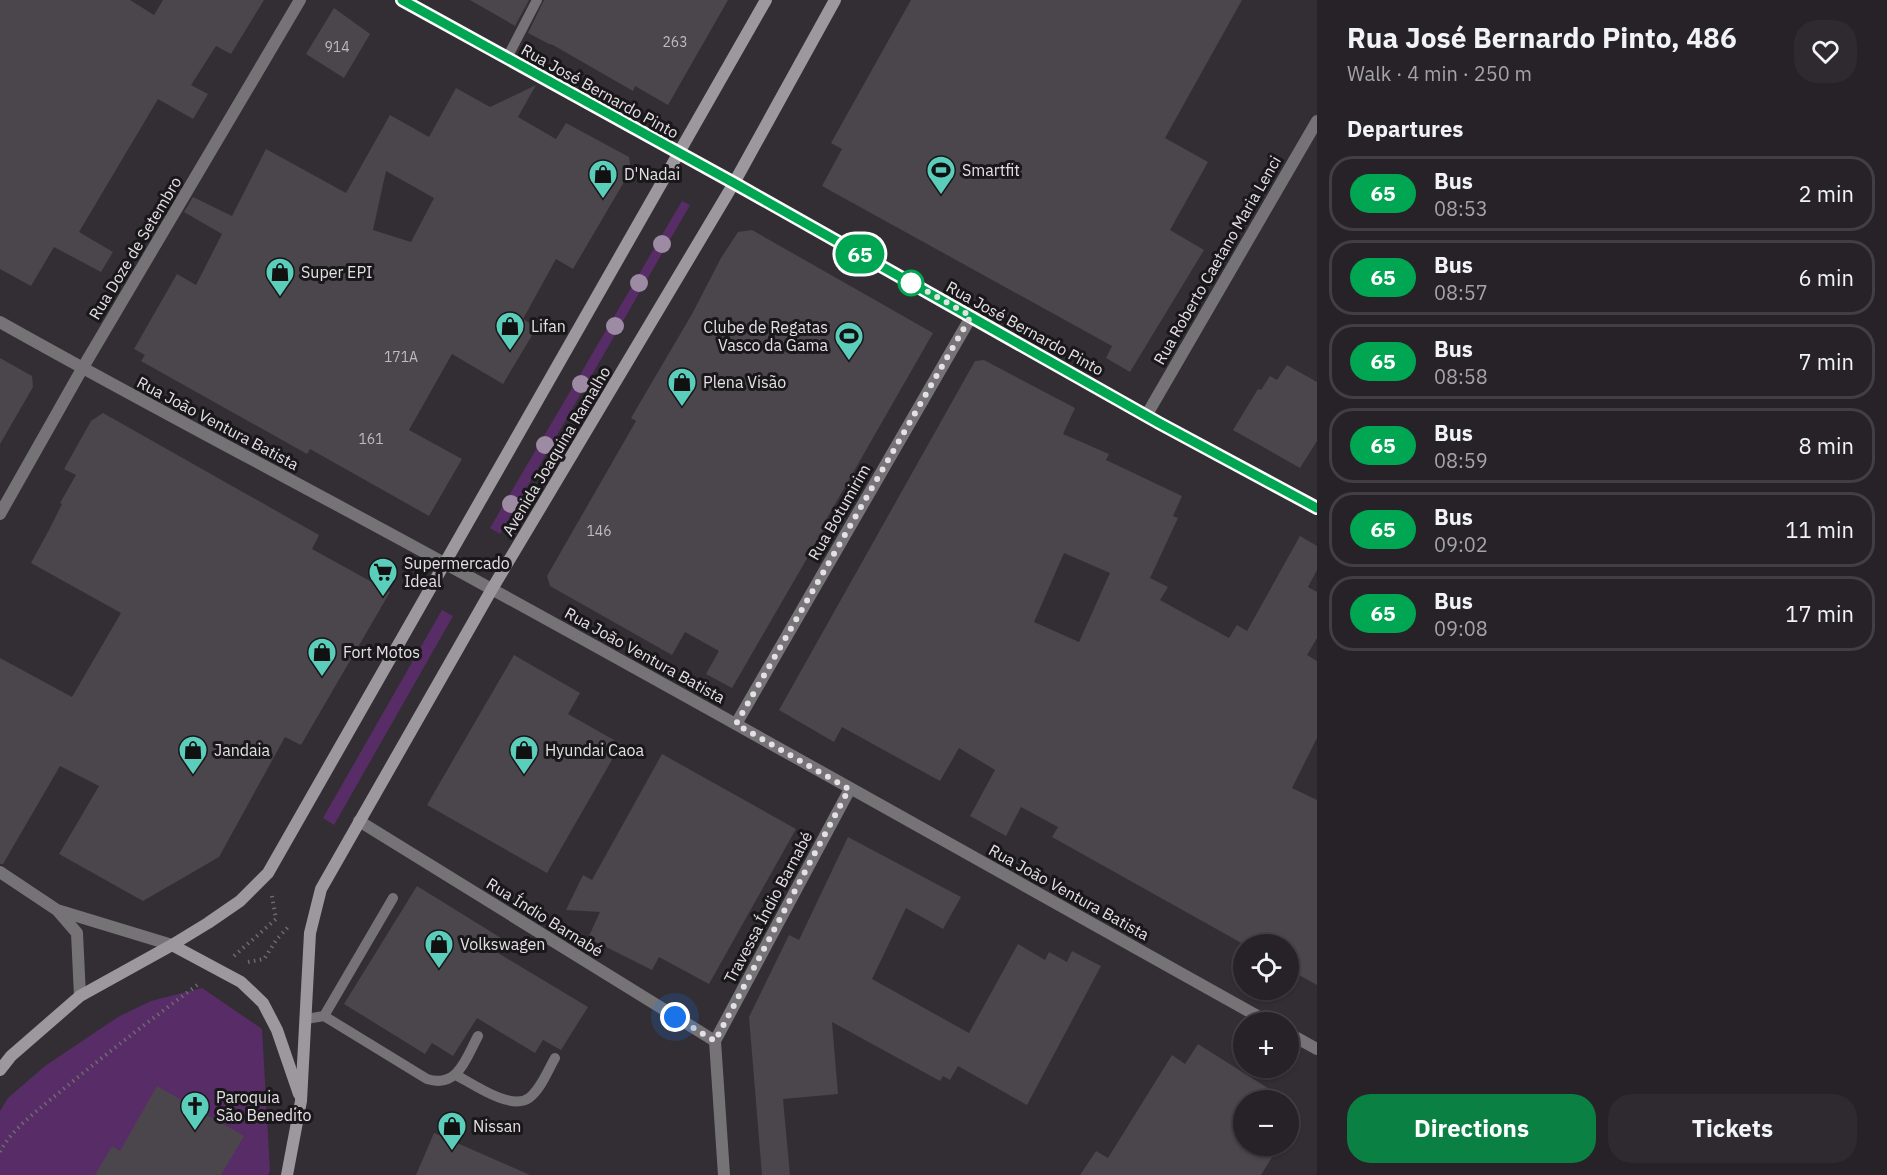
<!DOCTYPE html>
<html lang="en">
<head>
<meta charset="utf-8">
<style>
  :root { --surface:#262227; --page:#2e2a2f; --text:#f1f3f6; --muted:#a4a4a7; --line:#423f44; --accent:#0b8043 }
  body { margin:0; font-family:"IBM Plex Sans",sans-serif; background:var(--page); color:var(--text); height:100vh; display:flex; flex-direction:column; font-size:22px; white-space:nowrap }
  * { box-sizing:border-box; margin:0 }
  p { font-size:20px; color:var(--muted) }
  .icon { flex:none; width:33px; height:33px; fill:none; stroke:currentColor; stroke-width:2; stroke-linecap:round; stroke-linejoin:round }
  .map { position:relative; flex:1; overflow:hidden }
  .sheet { display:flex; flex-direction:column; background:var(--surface); width:570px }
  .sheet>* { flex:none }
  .badge { padding:0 12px; border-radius:20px; font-size:21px; line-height:39px }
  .controls { position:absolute; left:1233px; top:934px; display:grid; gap:12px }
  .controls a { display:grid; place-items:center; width:66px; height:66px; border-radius:50%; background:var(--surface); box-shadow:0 2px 4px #0004,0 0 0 2px var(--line); font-size:30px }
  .you { position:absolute; width:30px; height:30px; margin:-15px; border:4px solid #fff; border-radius:50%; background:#1a73e8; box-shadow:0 0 0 9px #1a73e833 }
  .map>.badge { position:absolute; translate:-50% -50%; box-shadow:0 0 0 3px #fff }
  h2 { padding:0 30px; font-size:22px; line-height:54px }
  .round { display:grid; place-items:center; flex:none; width:63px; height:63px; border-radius:24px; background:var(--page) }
  .overview { display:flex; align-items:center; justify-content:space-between; height:102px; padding:0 30px }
  h1 { font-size:28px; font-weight:700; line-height:45px }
  .button { display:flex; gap:12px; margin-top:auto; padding:12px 30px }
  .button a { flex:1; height:69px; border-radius:24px; background:var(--accent); color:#fff; font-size:24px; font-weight:700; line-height:69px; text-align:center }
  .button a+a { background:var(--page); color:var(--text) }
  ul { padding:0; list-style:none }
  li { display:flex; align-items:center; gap:18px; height:75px; margin:0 12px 9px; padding:0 18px; border:3px solid var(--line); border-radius:24px }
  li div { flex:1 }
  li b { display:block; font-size:22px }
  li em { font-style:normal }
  li .badge { min-width:66px; font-weight:700; text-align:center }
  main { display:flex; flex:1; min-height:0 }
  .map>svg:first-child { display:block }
</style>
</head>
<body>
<main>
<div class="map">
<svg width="1317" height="1175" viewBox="0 0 1317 1175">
  <rect width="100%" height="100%" fill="#322e34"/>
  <!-- green -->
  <g fill="#582d67">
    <polygon points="682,201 690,205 500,534 490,528"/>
    <polygon points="442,610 453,616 334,825 323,818"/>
    <polygon points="202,988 262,1029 270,1171 268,1175 0,1175 0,1111 8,1098 45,1066 118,1017 151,1001"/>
  </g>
  <!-- building -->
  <g fill="#4a464c" fill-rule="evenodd">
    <polygon points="0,0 130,0 154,15 163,0 264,0 231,54 216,46 191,85 208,94 193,119 158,99 79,232 113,252 101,272 54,247 31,286 0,269"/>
    <polygon points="470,0 529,0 515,26"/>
    <polygon points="544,0 728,0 668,105 635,86 633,91 553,45 549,44 528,33"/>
    <polygon points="911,0 1242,0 1165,138 1208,162 1170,230 1204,250 1130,372 1106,358 1112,346 822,186 842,149 831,143"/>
    <polygon points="334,8 370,34 344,78 306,54"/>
    <path d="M536 85 518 117 556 139 566 123 629 157 631 170 573 269 556 259 523 319 537 327 503 384 452 354 409 430 462 459 429 516 310 449 307 454 141 361 145 355 134 349 177 274 196 285 222 234 184 212 193 197 232 216 266 149 346 193 390 115 429 137 456 88 490 107ZM386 171 434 198 411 242 373 230Z"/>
    <polygon points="752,230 933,333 826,520 828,522 732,688 706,674 719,651 685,632 672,655 550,586 547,576 636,421 631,418 692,314 721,258 738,232"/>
    <polygon points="0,358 32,376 33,387 0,444"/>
    <path d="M984 360 1075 408 1063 434 1109 454 1106 460 1182 496 1173 516 1178 518 1150 578 1168 587 1160 600 1229 638 1237 625 1247 631 1300 536 1317 546V570L1308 587 1317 592V638L1307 655 1317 661V738L1292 788 1317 800V985L1288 969V945H1245L1052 837 1058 827 1021 807 1006 836 970 816 995 770 959 748 940 781 842 727 834 742 779 710 975 361ZM1064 553 1110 573 1079 642 1034 622Z"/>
    <polygon points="1287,365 1317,382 1317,441 1300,468 1233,430 1258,389 1261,390 1270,376 1277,380"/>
    <polygon points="103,413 319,535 312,549 390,592 301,745 285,737 219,857 143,901 59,854 99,786 60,766 3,864 0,864 0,658 72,697 121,613 31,563 49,530 62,504 60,503 76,475 64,469 91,421"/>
    <polygon points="514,655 580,693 568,714 621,744 547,873 427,805"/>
    <polygon points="662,754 796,829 709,984 659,957 652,970 588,938 600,912 566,910 583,875 592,880"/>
    <polygon points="848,837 961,897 943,929 906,908 872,979 969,1033 1018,944 1045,960 1049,952 1067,962 1072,951 1101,966 1027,1105 958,1066 950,1080 943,1076 940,1081 832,1022 838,1094 783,1099 790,1175 762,1175 749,1017 789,935 799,940"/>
    <polygon points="417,886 501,938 493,950 588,1007 561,1050 543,1040 535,1053 477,1018 453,1056 432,1043 425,1054 344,1004"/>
    <polygon points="1198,1044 1288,1101 1244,1101 1244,1146 1279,1146 1261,1175 1080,1175 1096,1151 1108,1158 1172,1055 1185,1064"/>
    <polygon points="157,1086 244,1136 221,1175 95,1175 112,1146 120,1151"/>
    <polygon points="434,1133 448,1139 530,1175 416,1175"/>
  </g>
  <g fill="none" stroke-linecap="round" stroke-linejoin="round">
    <!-- path -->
    <g stroke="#6e6a70" stroke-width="4" stroke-dasharray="1.5 4.5" stroke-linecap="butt">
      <polyline points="234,956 276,919 272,896"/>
      <polyline points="248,962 264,959 277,939 290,925"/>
      <path d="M0 1152C11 1129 42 1107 61 1091 107 1053 153 1018 200 983"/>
    </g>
    <!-- service -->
    <g stroke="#757376" stroke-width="10">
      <polyline points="507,58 537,0"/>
      <path d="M324 1016 427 1079C458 1089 466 1058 478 1036"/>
      <polyline points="306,1019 324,1016 393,898"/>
      <path d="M456 1075C473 1084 511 1111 529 1098 541 1089 548 1070 555 1058"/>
    </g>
    <!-- minor -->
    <g stroke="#757376" stroke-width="12">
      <polyline points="1146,416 1317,121"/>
      <polyline points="736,724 971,317"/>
      <polyline points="359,821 715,1041"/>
      <polyline points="0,872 57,910 172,945"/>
      <polyline points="58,911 77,933 80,996"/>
      <polyline points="715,1041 850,789"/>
      <polyline points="715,1041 724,1175"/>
    </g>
    <!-- tertiary -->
    <g stroke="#757376" stroke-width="12">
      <polyline points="402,0 734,183 1146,416 1317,508"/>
      <path d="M0 322C151 407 304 486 455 569 728 718 999 872 1270 1023"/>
      <polyline points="0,514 82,369 300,0"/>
      <polyline points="1288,1033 1317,1049"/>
    </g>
    <!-- secondary -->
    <g stroke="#9c989d" stroke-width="12">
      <polyline points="172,945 241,982 263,1003 277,1030 299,1094"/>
      <polyline points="0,1070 11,1056 80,996 172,945 208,923 240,901 268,873 766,0"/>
      <polyline points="287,1175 301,1101 310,933 321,889 492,589 734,183 835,0"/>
    </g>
  </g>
  <!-- trees -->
  <g fill="#9c8ba3">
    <circle cx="662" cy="244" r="9"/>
    <circle cx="639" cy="283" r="9"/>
    <circle cx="615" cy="326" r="9"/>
    <circle cx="581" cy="384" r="9"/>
    <circle cx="545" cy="445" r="9"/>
    <circle cx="511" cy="504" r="9"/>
  </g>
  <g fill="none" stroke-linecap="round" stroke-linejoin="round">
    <!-- line casing -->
    <g stroke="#fff" stroke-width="14">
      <polyline id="line" points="402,0 734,183 1159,423 1317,508"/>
    </g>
    <!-- line -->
    <use href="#line" stroke="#00a651" stroke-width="9"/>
    <!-- walk -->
    <polyline stroke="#e4e1e5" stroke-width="6" stroke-dasharray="0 10.8" points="675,1017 715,1041 849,789 736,724 971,316 903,278 911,283"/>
  </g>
  <!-- icons -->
  <defs>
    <g id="stadium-pin" transform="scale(1.5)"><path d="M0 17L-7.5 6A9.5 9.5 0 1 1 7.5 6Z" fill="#5bcebb" stroke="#191719"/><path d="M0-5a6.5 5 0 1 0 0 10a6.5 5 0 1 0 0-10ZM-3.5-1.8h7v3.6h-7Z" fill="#111"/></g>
    <g id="shop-pin" transform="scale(1.5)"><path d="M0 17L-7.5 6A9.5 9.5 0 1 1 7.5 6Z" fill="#5bcebb" stroke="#191719"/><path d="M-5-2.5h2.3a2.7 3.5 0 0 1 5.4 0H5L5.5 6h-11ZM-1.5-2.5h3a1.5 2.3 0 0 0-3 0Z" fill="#111"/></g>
    <g id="supermarket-pin" transform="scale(1.5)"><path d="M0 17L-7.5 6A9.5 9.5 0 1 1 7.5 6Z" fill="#5bcebb" stroke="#191719"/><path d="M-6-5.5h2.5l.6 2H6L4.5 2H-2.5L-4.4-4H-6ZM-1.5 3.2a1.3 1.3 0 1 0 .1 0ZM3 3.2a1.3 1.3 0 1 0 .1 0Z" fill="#111"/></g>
    <g id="church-pin" transform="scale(1.5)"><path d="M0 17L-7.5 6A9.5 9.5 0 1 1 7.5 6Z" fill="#5bcebb" stroke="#191719"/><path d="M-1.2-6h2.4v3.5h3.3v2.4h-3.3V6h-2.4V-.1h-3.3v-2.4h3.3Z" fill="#111"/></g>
  </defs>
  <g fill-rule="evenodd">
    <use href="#stadium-pin" x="941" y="170"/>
    <use href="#shop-pin" x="603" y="174"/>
    <use href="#shop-pin" x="280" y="272"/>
    <use href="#shop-pin" x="510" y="326"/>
    <use href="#stadium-pin" x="849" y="336"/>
    <use href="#shop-pin" x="682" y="382"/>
    <use href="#supermarket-pin" x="383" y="572"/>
    <use href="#shop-pin" x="322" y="652"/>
    <use href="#shop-pin" x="193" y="750"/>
    <use href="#shop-pin" x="524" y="750"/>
    <use href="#shop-pin" x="439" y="944"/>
    <use href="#church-pin" x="195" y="1106"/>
    <use href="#shop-pin" x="452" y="1126"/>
  </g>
  <!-- markers -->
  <circle fill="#fff" stroke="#00a651" stroke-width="3" cx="911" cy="283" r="12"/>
  <g text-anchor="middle" stroke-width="6" stroke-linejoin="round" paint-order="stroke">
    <!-- number labels -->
    <g font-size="14" fill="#bebabf">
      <text x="675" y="47">263</text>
      <text x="337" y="52">914</text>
      <text x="401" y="362">171A</text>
      <text x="371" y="444">161</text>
      <text x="599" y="536">146</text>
    </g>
    <!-- street labels -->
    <g font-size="16" fill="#e4e1e5" stroke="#191719">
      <text transform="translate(600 91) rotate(29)" y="6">Rua José Bernardo Pinto</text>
      <text transform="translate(135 248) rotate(-59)" y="6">Rua Doze de Setembro</text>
      <text transform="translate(1217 260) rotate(-60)" y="6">Rua Roberto Caetano Maria Lenci</text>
      <text transform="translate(1025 328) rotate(29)" y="6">Rua José Bernardo Pinto</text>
      <text transform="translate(218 423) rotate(28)" y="6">Rua João Ventura Batista</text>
      <text transform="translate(556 451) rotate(-59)" y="6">Avenida Joaquina Ramalho</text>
      <text transform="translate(839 512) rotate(-60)" y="6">Rua Botumirim</text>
      <text transform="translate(645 655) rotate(29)" y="6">Rua João Ventura Batista</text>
      <text transform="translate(1069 892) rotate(29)" y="6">Rua João Ventura Batista</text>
      <text transform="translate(768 907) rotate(-62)" y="6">Travessa Índio Barnabé</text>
      <text transform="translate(545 917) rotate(32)" y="6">Rua Índio Barnabé</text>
    </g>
    <!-- poi labels -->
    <g font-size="16" fill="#e4e1e5" stroke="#191719" text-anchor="start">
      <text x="962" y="176">Smartfit</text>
      <text x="624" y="180">D'Nadai</text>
      <text x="301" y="278">Super EPI</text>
      <text x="531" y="332">Lifan</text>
      <text x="828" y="333" text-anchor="end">Clube de Regatas<tspan x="828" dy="18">Vasco da Gama</tspan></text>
      <text x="703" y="388">Plena Visão</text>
      <text x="404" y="569">Supermercado<tspan x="404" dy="18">Ideal</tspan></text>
      <text x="343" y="658">Fort Motos</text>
      <text x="214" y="756">Jandaia</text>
      <text x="545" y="756">Hyundai Caoa</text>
      <text x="460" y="950">Volkswagen</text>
      <text x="216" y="1103">Paroquia<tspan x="216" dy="18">São Benedito</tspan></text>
      <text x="473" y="1132">Nissan</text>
    </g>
  </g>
</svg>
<div class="controls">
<a><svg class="icon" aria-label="locate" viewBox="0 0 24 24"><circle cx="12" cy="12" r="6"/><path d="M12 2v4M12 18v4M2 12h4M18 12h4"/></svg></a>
<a>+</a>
<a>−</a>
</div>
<div class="you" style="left:675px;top:1017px"></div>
<b class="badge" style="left:860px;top:254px;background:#00a651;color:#fff">65</b>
</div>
<section class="sheet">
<div class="overview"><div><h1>Rua José Bernardo Pinto, 486</h1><p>Walk · 4 min · 250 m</p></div><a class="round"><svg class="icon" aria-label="heart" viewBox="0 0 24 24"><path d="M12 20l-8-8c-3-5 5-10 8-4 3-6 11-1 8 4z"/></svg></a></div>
<h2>Departures</h2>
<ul>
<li><span class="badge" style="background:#00a651;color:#fff">65</span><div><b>Bus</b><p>08:53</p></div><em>2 min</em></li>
<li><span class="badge" style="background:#00a651;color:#fff">65</span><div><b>Bus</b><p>08:57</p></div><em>6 min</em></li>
<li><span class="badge" style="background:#00a651;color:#fff">65</span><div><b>Bus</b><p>08:58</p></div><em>7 min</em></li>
<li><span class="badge" style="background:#00a651;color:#fff">65</span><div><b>Bus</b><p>08:59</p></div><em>8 min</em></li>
<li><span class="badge" style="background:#00a651;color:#fff">65</span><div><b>Bus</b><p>09:02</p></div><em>11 min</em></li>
<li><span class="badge" style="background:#00a651;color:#fff">65</span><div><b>Bus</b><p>09:08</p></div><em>17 min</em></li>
</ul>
<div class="button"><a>Directions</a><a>Tickets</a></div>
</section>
</main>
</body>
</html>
